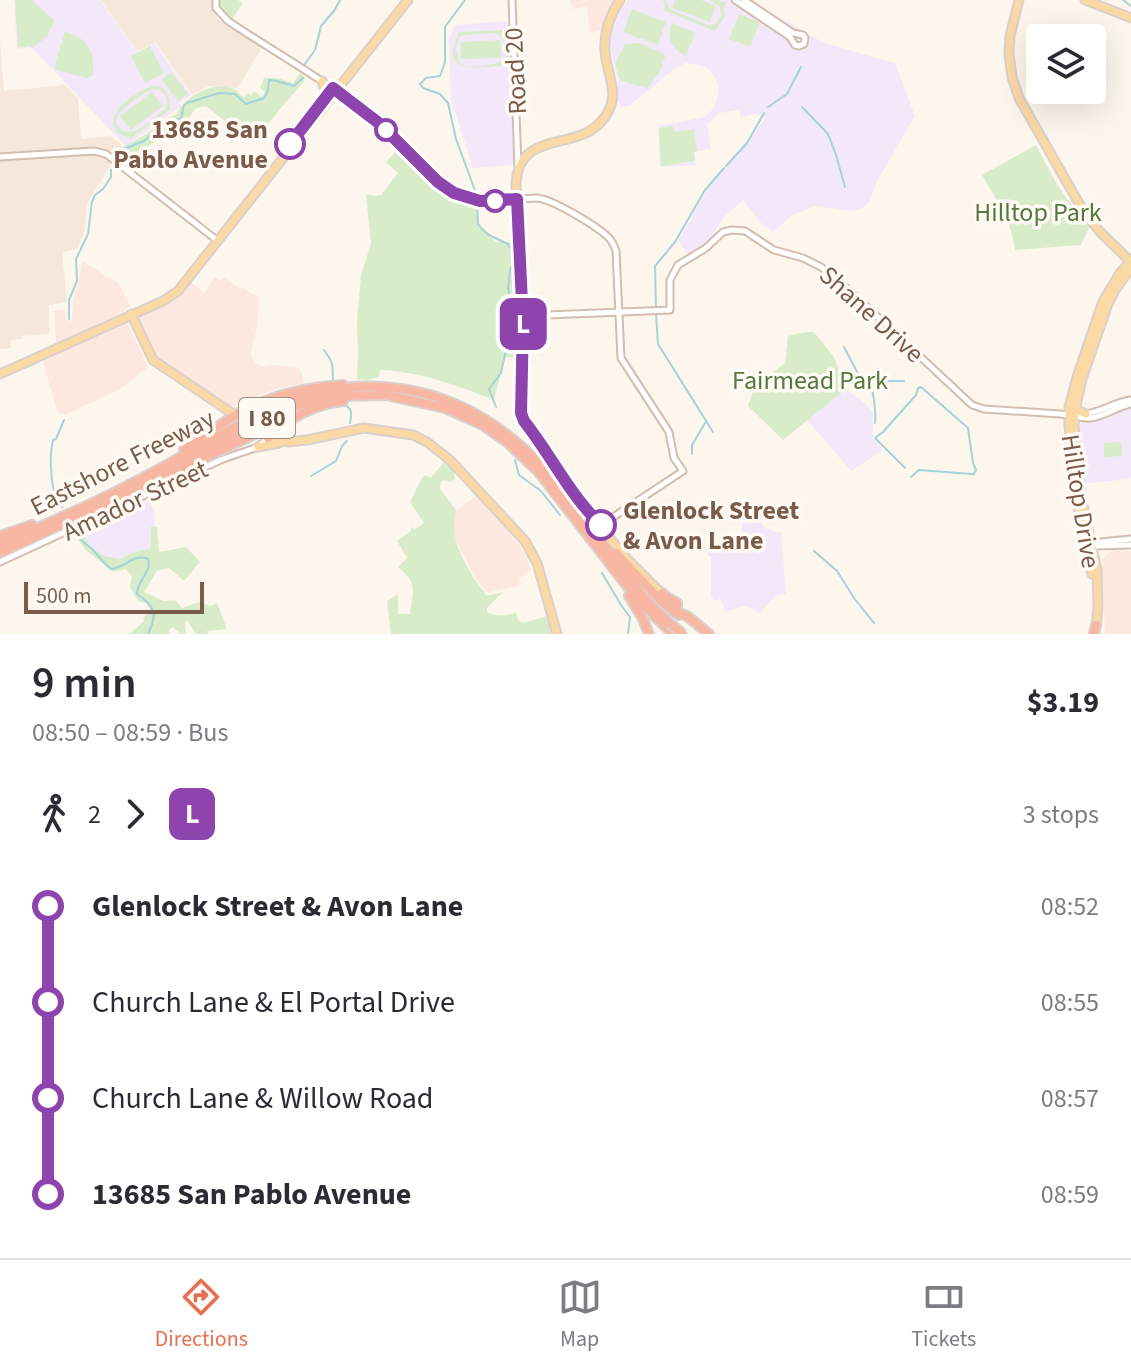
<!DOCTYPE html>
<html lang="en">
<head>
<meta charset="utf-8">
<style>
  :root { --surface:#fff; --page:#f7f7f7; --text:#2b2b33; --muted:#7c7c81; --line:#e1e1e2; --accent:#e76f51 }
  body { margin:0; font-family:"Source Sans 3",sans-serif; background:var(--page); color:var(--text); height:100vh; display:flex; flex-direction:column; font-size:30px; white-space:nowrap }
  * { box-sizing:border-box; margin:0 }
  p { font-size:26px; color:var(--muted) }
  .icon { flex:none; width:44px; height:44px; fill:none; stroke:currentColor; stroke-width:2; stroke-linecap:round; stroke-linejoin:round }
  .map { position:relative; height:634px; overflow:hidden }
  .sheet { display:flex; flex-direction:column; background:var(--surface); flex:1 }
  .sheet>* { flex:none }
  .badge { padding:0 16px; border-radius:12px; font-size:28px; line-height:52px }
  .tools { position:absolute; left:1026px; top:24px; display:grid; gap:16px }
  .tools a { display:grid; place-items:center; width:80px; height:80px; border-radius:8px; background:var(--surface); box-shadow:0 8px 32px #0002; font-size:40px }
  .scale { position:absolute; left:24px; bottom:20px; width:180px; box-sizing:border-box; padding-left:8px; border:4px solid #7a5c4d; border-top:0; font-size:22px; line-height:28px; white-space:nowrap; color:#7a5c4d; -webkit-text-stroke:6px #fffaf3; paint-order:stroke }
  .map>.badge { position:absolute; translate:-50% -50%; box-shadow:0 0 0 4px #fff }
  .legs { display:flex; align-items:center; gap:12px; height:88px; padding:0 32px; font-size:26px }
  .legs p { margin-inline-start:auto }
  .head { display:flex; align-items:center; justify-content:space-between; height:136px; padding:0 32px }
  h1 { font-size:44px; font-weight:600; line-height:60px }
  ul { padding:0 32px; list-style:none }
  li { display:flex; align-items:center; gap:28px; height:96px; font-size:30px }
  li i { display:grid; place-items:center; width:12px; height:100%; margin:0 10px; background:currentColor }
  li i::after { content:''; width:20px; height:20px; margin:-10px; border:6px solid; border-radius:50%; background:var(--surface) }
  li p { margin-inline-start:auto }
  li:first-child i { background:linear-gradient(#0000 50%,currentColor 0) }
  li:last-child i { background:linear-gradient(currentColor 50%,#0000 0) }
  .tabs { display:flex; justify-content:space-around; align-items:center; height:112px; border-top:2px solid var(--line); background:var(--surface); font-size:22px; color:var(--muted) }
  .tabs a { display:grid; justify-items:center; gap:4px }
  .tabs .active { color:var(--accent) }
  .map>svg:first-child { display:block }
</style>
</head>
<body>
<div class="map">
<svg width="1131" height="634" viewBox="0 0 1131 634">
  <rect width="100%" height="100%" fill="#fdf6ec"/>
  <!-- residential -->
  <g fill="#f5e8da">
    <polygon points="101,0 213,0 212,6 218,19 262,47 238,88 209,86 192,95 156,43 137,51"/>
    <polygon points="0,41 4,91 65,85 78,98 81,139 111,136 122,146 87,203 84,234 77,249 62,252 67,302 49,305 49,334 22,336 22,339 11,340 11,348 0,349"/>
  </g>
  <!-- commercial -->
  <g fill="#fde8e0">
    <polygon points="570,0 617,0 603,30 590,33 587,6 573,9"/>
    <polygon points="82,261 118,283 130,306 122,312 148,367 120,389 67,414 62,414 57,411 42,358 59,351 56,342 54,311 65,310 66,320 72,321 73,301 79,281"/>
    <polygon points="215,277 220,281 224,277 240,289 243,287 259,298 257,326 251,352 251,356 256,364 267,367 269,364 300,368 304,383 272,390 230,408 201,390 168,365 157,360 138,319 138,316 176,298 190,281 204,293"/>
    <polygon points="476,496 502,524 520,546 526,556 531,570 520,578 519,586 487,592 474,576 454,536 453,524 456,510"/>
    <polygon points="1112,550 1131,551 1131,634 1105,634 1102,559"/>
  </g>
  <!-- education -->
  <g fill="#f3e8fa">
    <polygon points="14,0 100,0 137,52 155,44 191,95 179,103 181,106 126,146 31,47 17,49"/>
    <polygon points="628,0 750,0 824,43 895,63 915,116 877,181 870,201 863,208 854,211 815,206 791,216 773,232 761,223 743,200 723,218 707,244 688,256 679,240 708,188 766,117 755,114 741,117 739,110 719,113 707,124 711,149 694,152 696,165 660,167 658,126 705,117 714,108 719,91 716,79 708,69 701,65 685,63 674,69 629,106 622,107 618,101 618,81 610,46 613,25 617,15"/>
    <polygon points="509,21 515,165 473,168 451,99 449,38 455,25"/>
    <polygon points="846,389 866,404 873,413 873,438 883,450 851,471 807,420"/>
    <polygon points="1131,405 1131,476 1128,479 1084,484 1080,424 1084,422 1097,419 1119,408"/>
    <polygon points="148,497 154,512 155,526 151,527 151,548 131,553 119,559 104,556 89,545 81,527"/>
    <polygon points="747,511 754,515 765,528 781,533 786,594 775,596 759,614 755,610 744,606 725,612 721,599 714,601 711,596 711,556 708,556 707,545 741,545 743,542 742,523 747,522"/>
  </g>
  <!-- green -->
  <g fill="#d8ecc9" fill-rule="evenodd">
    <polygon points="15,0 32,0 55,21 48,33 49,35 32,48 30,46 18,48"/>
    <polygon points="220,0 238,0 243,3 232,19 220,9"/>
    <polygon points="663,0 666,0 668,6 672,10 708,25 715,24 721,17 720,7 709,0 718,0 726,3 724,6 725,16 715,31 663,10 665,7"/>
    <polygon points="675,0 701,0 716,6 710,22 672,8"/>
    <polygon points="632,9 666,22 658,45 623,32"/>
    <polygon points="739,14 760,22 750,47 729,39"/>
    <path d="M672 23 693 32 694 35 686 56C671 49 666 37 672 23Z"/>
    <path d="M508 30V33H503C510 43 512 56 502 65 495 67 489 67 482 67 451 69 447 59 459 32ZM495 33C505 37 512 50 503 60 499 65 471 68 464 66 462 65 460 63 459 62L455 48 460 37 465 35Z"/>
    <path d="M65 32C89 39 95 51 93 75L87 78 55 70C55 58 62 45 65 32Z"/>
    <polygon points="500,40 501,58 461,59 461,42"/>
    <path d="M639 43 663 53 665 57 659 73 647 88 621 81C612 61 616 62 625 44Z"/>
    <polygon points="150,46 164,73 145,83 131,56"/>
    <polygon points="171,72 188,94 178,101 162,80"/>
    <path d="M300 73 304 76 305 80 252 142 206 106 196 108 185 123 169 129 155 142 130 155 124 164 115 157 118 151 123 147 145 135 169 117 177 114C182 97 216 80 234 89 236 90 242 96 244 98L248 93 251 95 254 91 262 97 265 92 260 88 264 78H277L293 83Z"/>
    <path d="M152 86C169 86 168 97 171 109L130 139 117 132 113 123C114 106 137 92 152 86ZM154 89C165 90 170 99 165 109 152 120 127 146 116 122L119 112 147 91Z"/>
    <polygon points="152,92 163,106 131,130 120,116"/>
    <polygon points="673,126 674,132 694,129 697,151 694,152 695,161 661,166 659,128"/>
    <path d="M1036 145C1053 178 1064 199 1090 226L1081 245 1015 250C1012 222 996 199 982 175Z"/>
    <path d="M399 148C422 171 443 197 476 204L478 226 496 242H516L520 311 519 358 505 357 494 400C457 386 420 371 380 370L379 377 367 380 357 379 358 353 357 321 361 275 371 244 366 194 375 196 381 195 398 173 386 162Z"/>
    <polygon points="806,332 814,332 834,357 846,389 783,440 748,406 755,386 785,363 788,336"/>
    <polygon points="1121,442 1122,456 1104,457 1104,443"/>
    <path d="M446 459 454 470 455 479 450 482 444 480 441 482 440 489 456 510C450 535 459 552 471 573 475 582 482 587 486 596L503 592 487 608V612C496 618 506 615 516 613L518 620 523 623 547 616 553 634H391L387 601 398 594V614H410C413 591 418 583 398 567L407 558 397 541 411 531V527L415 529 424 523 410 502C415 494 418 482 425 475L431 478Z"/>
    <polygon points="79,526 89,545 104,556 119,559 131,553 151,548 151,526 157,527 159,552 186,547 200,562 184,581 169,568 157,571 144,592 164,601 175,600 182,608 199,602 211,606 217,603 227,629 207,631 208,634 196,634 187,620 185,622 186,634 178,634 179,632 172,627 169,631 170,634 130,634 144,621 143,618 151,611 146,603 138,601 130,587 132,577 126,569 113,572 86,550 71,530"/>
  </g>
  <g fill="none" stroke-linecap="round" stroke-linejoin="round">
    <!-- stream -->
    <g stroke="#a5d3da" stroke-width="2">
      <polyline points="465,0 445,27 445,62 440,76 426,78 420,84 423,88 440,94 448,103 456,139 477,196 478,224 482,229 489,235 508,244 513,252 514,261 510,270 508,288 510,300 515,312 512,337 506,350 501,373 489,389 496,407"/>
      <polyline points="1123,0 1131,6"/>
      <polyline points="305,64 315,50 321,26 334,11 340,0"/>
      <polyline points="768,107 787,94 801,67"/>
      <polyline points="802,107 828,134 836,155 845,187"/>
      <polyline points="118,159 121,150 144,141 167,120 181,119 184,105 187,103 219,93 235,94 246,104 264,98 268,90 269,80 277,81 294,86 303,78"/>
      <polyline points="726,166 747,143 764,113"/>
      <polyline points="656,307 655,266 675,242 705,190 724,168"/>
      <polyline points="656,314 658,344 713,432"/>
      <polyline points="69,319 69,300 77,281 76,259 88,234 92,202 95,195 103,189 111,177 111,170 116,166"/>
      <polyline points="844,347 857,372 863,377"/>
      <path d="M324 350C335 365 332 365 333 381"/>
      <polyline points="875,381 904,381"/>
      <path d="M871 387C874 394 876 415 875 423"/>
      <path d="M345 405C354 411 351 414 350 423"/>
      <polyline points="692,454 692,445 705,423"/>
      <polyline points="515,460 519,475 541,491 560,515"/>
      <polyline points="905,468 875,438 883,432 916,395 918,388 921,387 968,428 973,463 976,470 974,474 971,474 919,470 911,477"/>
      <polyline points="311,476 336,461 342,446 347,441"/>
      <path d="M62 507C50 495 49 457 53 440L56 439 64 420"/>
      <path d="M75 533C80 540 84 543 91 548 98 555 103 563 111 569 125 568 133 553 148 559 152 573 137 580 137 594 155 606 158 614 148 634"/>
      <polyline points="814,551 837,571 854,598 874,623"/>
      <polyline points="602,573 621,605 630,617 628,634"/>
    </g>
    <!-- minor casing -->
    <g stroke="#d1beb0" stroke-width="9">
      <g id="minor">
        <path d="M216 0V8L228 21C279 55 334 85 381 125 408 148 429 185 464 197 488 206 512 198 537 198 552 199 595 225 607 236 612 240 614 245 616 251L621 358 669 432 674 458 683 471 601 525"/>
        <polyline points="512,0 518,167"/>
        <polyline points="735,0 790,37 795,45 799,46 804,44 805,38 803,35 793,33 744,0"/>
        <polyline points="0,157 94,151 106,154 218,241"/>
        <polyline points="523,316 670,310 670,280 678,265 706,248 723,232 732,230 745,231 774,250 803,258 821,267 850,291 972,405 984,409 1060,414 1068,415 1071,413"/>
        <path d="M1083 414C1101 413 1114 402 1131 400"/>
        <path d="M1074 415C1095 425 1111 408 1131 404"/>
        <polyline points="1091,543 1131,539"/>
        <polyline points="1092,546 1131,545"/>
        <polyline points="0,562 223,459 258,447 268,438"/>
      </g>
    </g>
    <!-- major casing -->
    <g stroke="#dad1cd" stroke-width="11">
      <g id="major">
        <path d="M620 0C608 18 602 37 606 59 610 82 620 97 604 118 579 154 520 127 516 183L523 323 521 413 524 421 577 499 628 560 657 589 664 594"/>
        <polyline points="1019,0 1010,36 1009,54 1012,77 1019,98 1081,207 1100,232 1131,262"/>
        <polyline points="1085,0 1131,18"/>
        <polyline points="322,81 327,96"/>
        <polyline points="131,314 153,360 236,416"/>
        <polyline points="0,374 163,301 178,291 408,0"/>
        <polyline points="1075,406 1079,411 1086,414"/>
        <polyline points="254,429 268,438 288,442 307,440 364,428 413,435 427,442 450,460 525,541 537,563 557,634"/>
        <polyline points="258,447 279,443"/>
        <polyline points="1092,574 1076,497 1069,426 1069,407 1077,377 1103,301 1120,273 1131,261"/>
        <polyline points="1096,628 1098,606 1097,570 1081,496 1074,425 1075,410 1082,379 1108,304 1115,290 1131,268"/>
      </g>
    </g>
    <!-- highway casing -->
    <g stroke="#dad1cd" stroke-width="12">
      <g id="highway">
        <path d="M268 438C291 417 311 405 343 401"/>
        <path d="M184 450C203 438 221 423 241 412 273 395 307 387 343 385"/>
        <polyline points="170,475 259,432"/>
        <polyline points="0,536 32,525"/>
        <path d="M0 545C42 525 86 508 127 486 176 462 222 431 272 409 361 368 453 384 525 450 581 501 615 571 669 623"/>
        <polyline points="0,553 108,503 274,414 305,403 337,396 386,395 445,408 483,425 507,442 538,471 638,600 673,634"/>
        <polyline points="616,553 660,600 679,615"/>
        <polyline points="662,593 663,595 677,603 677,608 672,610"/>
        <polyline points="629,596 642,617 649,634"/>
        <polyline points="679,613 687,616 709,634"/>
        <polyline points="1094,634 1096,625"/>
      </g>
    </g>
    <!-- minor -->
    <use href="#minor" stroke="#fff" stroke-width="5"/>
    <!-- major -->
    <use href="#major" stroke="#fbd9a5" stroke-width="7"/>
    <!-- highway -->
    <use href="#highway" stroke="#f7b7a3" stroke-width="8"/>
    <!-- major-bridge casing -->
    <g stroke="#dad1cd" stroke-width="11" stroke-linecap="butt">
      <polyline id="major-bridge" points="241,420 252,428"/>
    </g>
    <!-- highway-bridge casing -->
    <g stroke="#dad1cd" stroke-width="12" stroke-linecap="butt">
      <polyline id="highway-bridge" points="669,623 683,634"/>
    </g>
    <!-- major-bridge -->
    <use href="#major-bridge" stroke="#fbd9a5" stroke-width="7"/>
    <!-- highway-bridge -->
    <use href="#highway-bridge" stroke="#f7b7a3" stroke-width="8"/>
  </g>
  <g fill="none" stroke-linecap="round" stroke-linejoin="round">
    <!-- line-1 casing -->
    <g stroke="#fff" stroke-width="18">
      <path id="line-1" d="M290 144 333 88 380 124 438 182 454 193 480 201 517 199 523 323 521 413 524 421C551 455 569 494 601 525"/>
    </g>
    <!-- line-1 -->
    <use href="#line-1" stroke="#8e44ad" stroke-width="12"/>
  </g>
  <!-- markers -->
  <g fill="#fff" stroke="#8e44ad" stroke-width="4">
    <circle cx="386" cy="130" r="10"/>
    <circle cx="290" cy="144" r="14"/>
    <circle cx="495" cy="201" r="10"/>
    <circle cx="601" cy="525" r="14"/>
  </g>
  <g text-anchor="middle" stroke-width="7" stroke-linejoin="round" paint-order="stroke">
    <!-- shield labels -->
    <rect fill="#fffaf3" stroke="#a28b7f" stroke-width="2" x="239" y="398" width="56" height="40" rx="6"/>
    <g font-size="24" font-weight="bold" fill="#7a5c4d">
      <text x="267" y="426">I 80</text>
    </g>
    <!-- street labels -->
    <g font-size="26" fill="#7a5c4d" stroke="#fffaf3">
      <text transform="translate(515 71) rotate(-93)" y="9">Road 20</text>
      <text transform="translate(872 314) rotate(42)" y="9">Shane Drive</text>
      <text transform="translate(122 462) rotate(-27)" y="9">Eastshore Freeway</text>
      <text transform="translate(135 500) rotate(-25)" y="9">Amador Street</text>
      <text transform="translate(1081 501) rotate(81)" y="9">Hilltop Drive</text>
    </g>
    <!-- stop labels -->
    <g font-size="26" font-weight="bold" fill="#7a5c4d" stroke="#fffaf3" text-anchor="end">
      <text x="268" y="138">13685 San<tspan x="268" dy="30">Pablo Avenue</tspan></text>
      <text x="623" y="519" text-anchor="start">Glenlock Street<tspan x="623" dy="30">&amp; Avon Lane</tspan></text>
    </g>
    <!-- park labels -->
    <g font-size="26" fill="#537a41" stroke="#fffaf3">
      <text x="1038" y="221">Hilltop Park</text>
      <text x="810" y="389">Fairmead Park</text>
    </g>
  </g>
</svg>
<div class="tools">
<a><svg class="icon" aria-label="layers" viewBox="0 0 24 24"><path d="M12 4l9 5-9 5-9-5zM3 14l9 5 9-5"/></svg></a>
</div>
<div class="scale">500 m</div>
<b class="badge" style="left:523px;top:324px;background:#8e44ad;color:#fff">L</b>
</div>
<section class="sheet">
<div class="head"><div><h1>9 min</h1><p>08:50 – 08:59 · Bus</p></div><b>$3.19</b></div>
<div class="legs"><svg class="icon" aria-label="walk" viewBox="0 0 24 24"><circle cx="13" cy="4" r="2"/><path d="M13 8l-2 6 4 7M11 14l-3 7M7 12l3-4h3l4 4"/></svg>2<svg class="icon" aria-label="forward" viewBox="0 0 24 24"><path d="M9 5l7 7-7 7"/></svg><b class="badge" style="background:#8e44ad;color:#fff">L</b><p>3 stops</p></div>
<ul>
<li><i style="color:#8e44ad"></i><b>Glenlock Street &amp; Avon Lane</b><p>08:52</p></li>
<li><i style="color:#8e44ad"></i><span>Church Lane &amp; El Portal Drive</span><p>08:55</p></li>
<li><i style="color:#8e44ad"></i><span>Church Lane &amp; Willow Road</span><p>08:57</p></li>
<li><i style="color:#8e44ad"></i><b>13685 San Pablo Avenue</b><p>08:59</p></li>
</ul>
</section>
<nav class="tabs">
<a class="active"><svg class="icon" aria-label="directions" viewBox="0 0 24 24"><path d="M12 3l9 9-9 9-9-9zM9 14v-3h6M13 9l2 2-2 2"/></svg>Directions</a>
<a><svg class="icon" aria-label="map" viewBox="0 0 24 24"><path d="M3 6l6-2 6 2 6-2v14l-6 2-6-2-6 2zM9 4v14M15 6v14"/></svg>Map</a>
<a><svg class="icon" aria-label="tickets" viewBox="0 0 24 24"><path d="M3 7h18v10H3zM15 7v10"/></svg>Tickets</a>
</nav>
</body>
</html>
